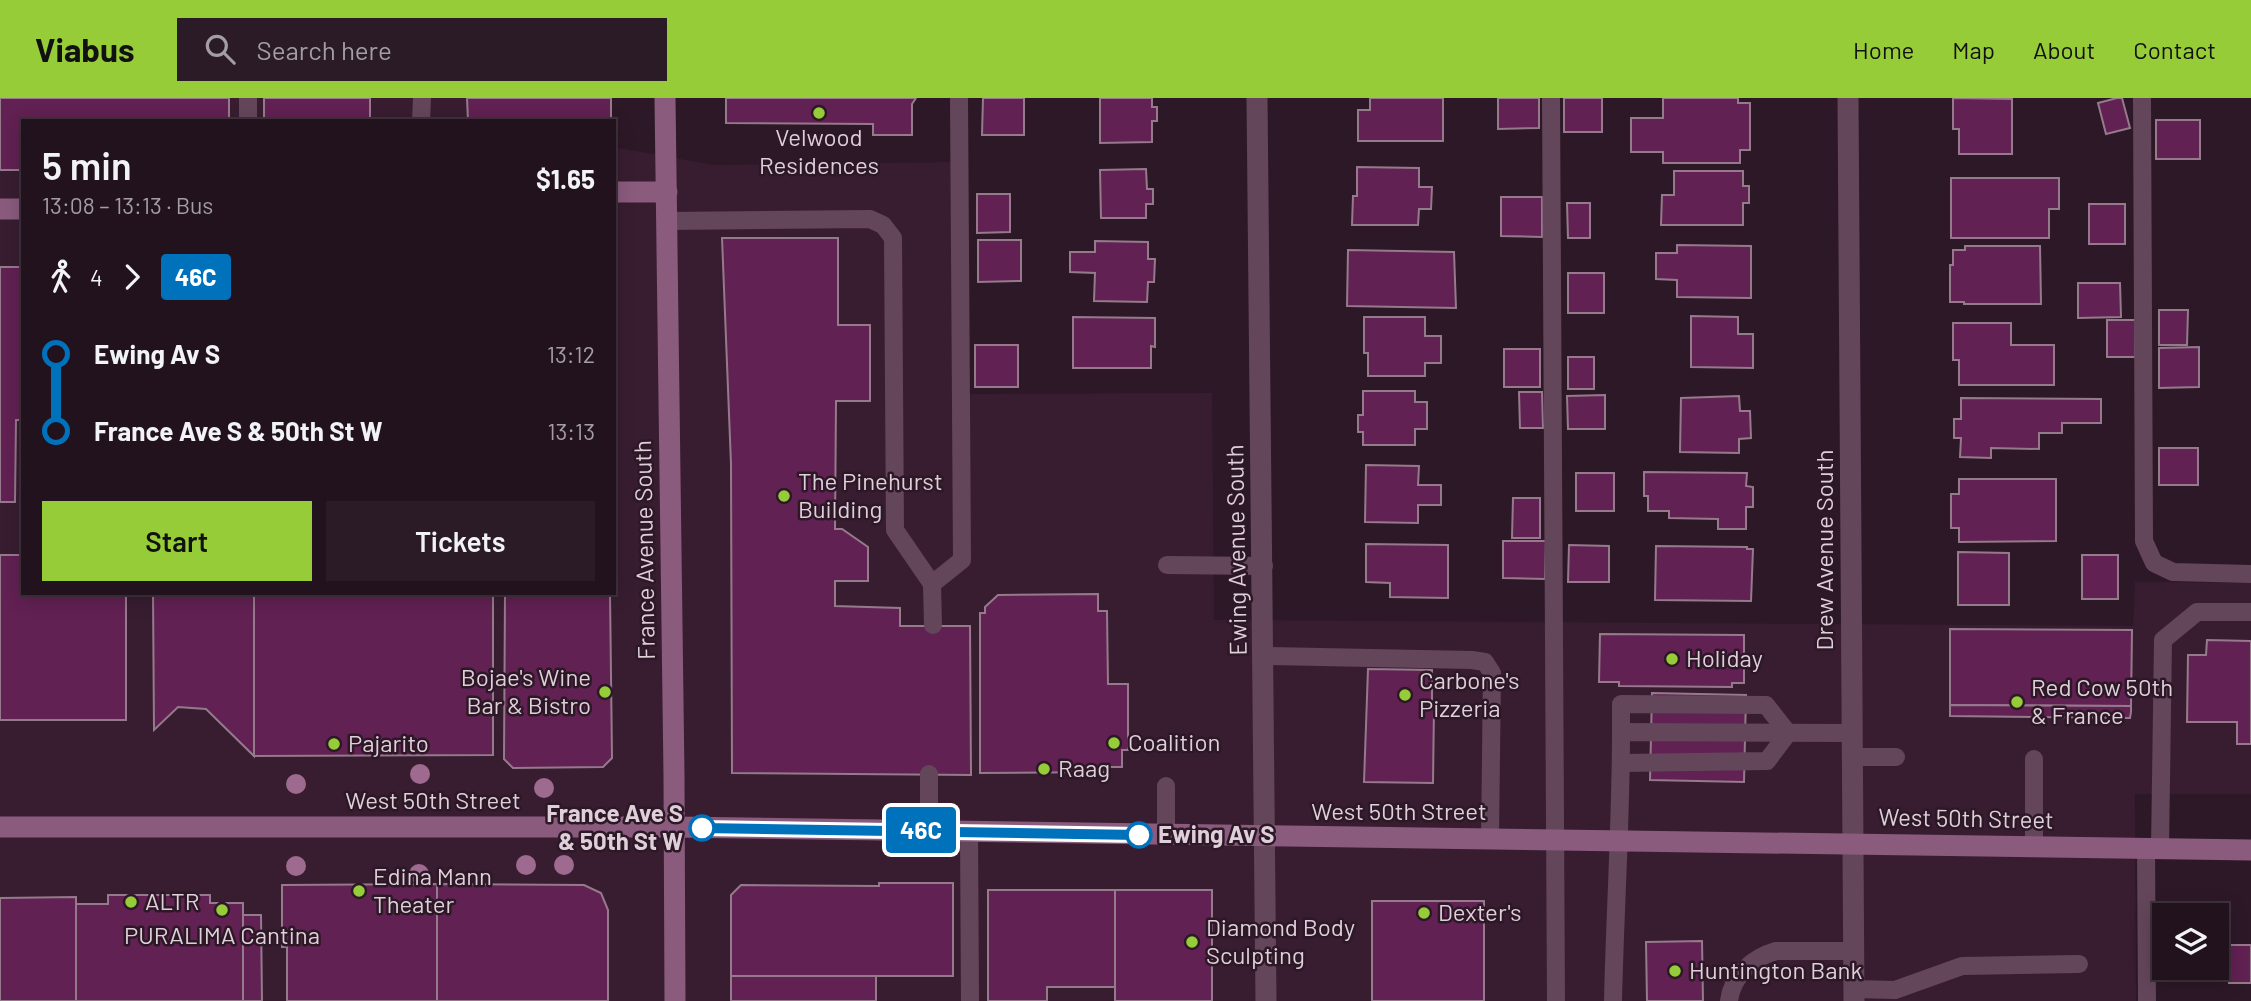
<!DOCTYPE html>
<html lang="en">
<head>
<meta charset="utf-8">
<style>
  :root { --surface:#22121d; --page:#2a1b26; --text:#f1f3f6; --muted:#a29ea4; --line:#3f323b; --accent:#97cc39 }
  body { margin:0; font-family:Barlow,sans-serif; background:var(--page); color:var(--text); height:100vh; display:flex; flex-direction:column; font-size:26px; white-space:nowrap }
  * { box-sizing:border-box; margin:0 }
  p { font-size:23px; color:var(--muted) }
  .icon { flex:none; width:38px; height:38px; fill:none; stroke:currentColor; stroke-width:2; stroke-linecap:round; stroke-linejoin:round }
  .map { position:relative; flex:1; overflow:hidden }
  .side { position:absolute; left:21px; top:21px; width:595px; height:476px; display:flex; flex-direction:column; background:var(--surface); border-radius:0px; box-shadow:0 4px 18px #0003,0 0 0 2px var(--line) }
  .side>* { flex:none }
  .badge { padding:0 14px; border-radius:5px; font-size:24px; line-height:46px }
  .controls { position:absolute; left:2152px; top:805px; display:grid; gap:14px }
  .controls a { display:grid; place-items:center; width:77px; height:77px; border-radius:0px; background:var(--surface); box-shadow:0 4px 18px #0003,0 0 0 2px var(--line); font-size:35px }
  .map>.badge { position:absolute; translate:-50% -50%; box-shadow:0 0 0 4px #fff }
  .legs { display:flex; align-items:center; gap:10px; height:77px; padding:0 21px; font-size:23px }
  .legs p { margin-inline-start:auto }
  .head { display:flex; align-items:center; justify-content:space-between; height:119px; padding:0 21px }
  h1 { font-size:38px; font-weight:600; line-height:52px }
  .cta { display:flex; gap:14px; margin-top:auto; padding:14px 21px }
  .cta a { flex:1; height:80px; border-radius:0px; background:var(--accent); color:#111; font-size:28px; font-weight:600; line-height:80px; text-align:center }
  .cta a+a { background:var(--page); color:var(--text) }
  ul { padding:0 21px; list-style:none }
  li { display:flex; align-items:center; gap:24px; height:77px; font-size:26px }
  li i { display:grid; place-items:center; width:10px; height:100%; margin:0 9px; background:currentColor }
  li i::after { content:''; width:18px; height:18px; margin:-9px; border:5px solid; border-radius:50%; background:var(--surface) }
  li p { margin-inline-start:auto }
  li:first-child i { background:linear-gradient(#0000 50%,currentColor 0) }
  li:last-child i { background:linear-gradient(currentColor 50%,#0000 0) }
  header { display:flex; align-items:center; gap:42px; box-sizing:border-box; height:98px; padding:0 35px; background:var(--accent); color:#111 }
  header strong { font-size:33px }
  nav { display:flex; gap:38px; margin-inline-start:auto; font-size:24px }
  .search { width:490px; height:63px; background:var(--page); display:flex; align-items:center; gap:18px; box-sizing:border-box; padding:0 24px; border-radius:0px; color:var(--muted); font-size:26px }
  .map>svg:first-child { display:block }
</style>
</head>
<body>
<header>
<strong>Viabus</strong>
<div class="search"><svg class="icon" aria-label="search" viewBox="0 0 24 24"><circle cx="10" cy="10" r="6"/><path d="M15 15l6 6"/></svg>Search here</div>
<nav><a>Home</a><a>Map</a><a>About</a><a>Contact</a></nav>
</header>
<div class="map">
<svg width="2251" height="903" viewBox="0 0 2251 903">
  <rect width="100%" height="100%" fill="#2d1827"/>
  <!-- built -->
  <polygon fill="#381d31" points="0,0 611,0 611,23 23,23 23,495 614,495 614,49 713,67 964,64 965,296 1212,295 1214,522 2133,528 2135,484 2251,485 2251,696 2135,696 2136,903 0,903"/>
  <!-- building -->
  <g fill="#612152" stroke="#957a8c" stroke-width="2">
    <polygon points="0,0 229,0 229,23 23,23 23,72 0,72"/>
    <rect x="264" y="0" width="106" height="23"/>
    <polygon points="467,0 611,0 611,23 468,23"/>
    <polygon points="726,0 916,0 912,6 912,37 873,37 873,26 726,25"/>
    <polygon points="983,0 1024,0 1024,37 982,37"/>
    <polygon points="1100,0 1152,0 1152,9 1157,9 1157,23 1152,23 1152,44 1100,45"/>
    <polygon points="1370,0 1443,0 1443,43 1358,43 1358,12 1370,12"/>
    <polygon points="1498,0 1539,0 1539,30 1498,31"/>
    <rect x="1564" y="0" width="38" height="34"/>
    <polygon points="1663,0 1738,0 1738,5 1750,5 1750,52 1740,52 1740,65 1663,65 1663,54 1631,54 1631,20 1663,20"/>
    <polygon points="1953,0 2012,1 2012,56 1959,56 1959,31 1953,31"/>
    <polygon points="2117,0 2122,0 2130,30 2106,36 2098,5"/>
    <rect x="2156" y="22" width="44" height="39"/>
    <polygon points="1357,69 1419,70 1419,89 1432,89 1431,111 1419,111 1418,127 1352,127 1353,98 1357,98"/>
    <polygon points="1146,71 1147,91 1153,91 1153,106 1146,106 1146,120 1101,120 1100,72"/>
    <polygon points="1674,73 1743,73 1743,88 1749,88 1749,105 1743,105 1743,127 1661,127 1662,97 1674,97"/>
    <polygon points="1951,80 2059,80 2059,111 2049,111 2049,140 1951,140"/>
    <polygon points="977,96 1010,96 1010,134 977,135"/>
    <polygon points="1501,99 1542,99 1542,139 1501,138"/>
    <polygon points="1567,105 1590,105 1590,140 1568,140"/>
    <rect x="2089" y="106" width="36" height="40"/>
    <polygon points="722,140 838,140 838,227 870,227 870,303 836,303 835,431 842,431 868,449 868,483 835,483 835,508 900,510 900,528 970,528 971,677 732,675 731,366"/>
    <polygon points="978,142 1021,142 1021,183 978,184"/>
    <polygon points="1095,143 1148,144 1148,161 1155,161 1154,184 1148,184 1147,204 1094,203 1095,175 1070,174 1070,154 1095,154"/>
    <polygon points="1677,147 1751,148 1751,200 1677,199 1677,182 1656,181 1656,155 1677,155"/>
    <polygon points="1965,148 2040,148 2041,206 1964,206 1964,204 1950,204 1950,167 1953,167 1953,152 1965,152"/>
    <polygon points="1348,152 1454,154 1456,210 1347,208"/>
    <polygon points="0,169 23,169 23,322 16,322 15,404 0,404"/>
    <rect x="1568" y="175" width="36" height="40"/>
    <polygon points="2078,185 2120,185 2121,219 2078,220"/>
    <polygon points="2159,212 2188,212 2187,247 2159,247"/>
    <polygon points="1691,218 1738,219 1738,236 1753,236 1753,270 1691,269"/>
    <polygon points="1073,219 1155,220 1155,249 1151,248 1151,270 1073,270"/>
    <polygon points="1364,219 1425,219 1425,238 1441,238 1441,265 1425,265 1425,278 1368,278 1368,255 1364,255"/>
    <rect x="2107" y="222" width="28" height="37"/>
    <polygon points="1953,225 2011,225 2011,247 2054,247 2054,287 1959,287 1959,262 1953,262"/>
    <rect x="975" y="247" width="43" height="42"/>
    <polygon points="2199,249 2199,289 2159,290 2159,250"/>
    <rect x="1504" y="251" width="36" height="38"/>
    <rect x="1568" y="259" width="26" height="32"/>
    <polygon points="1363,293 1415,293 1415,304 1427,304 1427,331 1415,331 1415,347 1363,347 1363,334 1358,334 1358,317 1363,317"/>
    <polygon points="1519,294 1542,294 1543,330 1520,330"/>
    <polygon points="1605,297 1605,331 1568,331 1567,298"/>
    <polygon points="1739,298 1740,313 1750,313 1751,340 1739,341 1739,355 1680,354 1681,300"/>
    <polygon points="1961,300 2101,301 2101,325 2062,325 2062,335 2039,335 2039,351 1991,350 1991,360 1960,359 1961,340 1954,340 1954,321 1961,321"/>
    <rect x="2159" y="350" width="39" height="37"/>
    <polygon points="1366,367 1419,368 1418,387 1441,387 1441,407 1418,407 1418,425 1365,424"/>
    <polygon points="1644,374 1747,375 1746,388 1753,389 1753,409 1746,409 1746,431 1718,431 1718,421 1669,420 1669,413 1648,413 1648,398 1644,398"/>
    <rect x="1576" y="375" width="38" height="38"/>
    <polygon points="1959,381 2056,381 2056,443 1959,444 1959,430 1951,430 1951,396 1959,396"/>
    <polygon points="1513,400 1540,400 1540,440 1512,440"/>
    <polygon points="1503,443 1546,443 1545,481 1503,480"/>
    <polygon points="1366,446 1448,447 1448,500 1390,499 1390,485 1366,484"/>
    <polygon points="1569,447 1609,448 1609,484 1568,484"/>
    <polygon points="1656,448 1747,449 1747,451 1753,451 1751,503 1655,502"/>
    <polygon points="1958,454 2009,455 2009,507 1958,507"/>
    <polygon points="0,457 23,457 23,495 126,495 126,622 0,622"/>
    <rect x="2082" y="457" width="36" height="44"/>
    <polygon points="153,495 254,495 254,658 206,611 178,609 154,632"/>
    <polygon points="254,495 493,495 493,657 254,658"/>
    <polygon points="505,495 610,495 612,660 603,669 513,670 504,661"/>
    <polygon points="1098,496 1098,513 1107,513 1108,586 1128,586 1128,652 1122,652 1122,669 1106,669 1106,674 980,675 980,515 985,515 985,509 998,497"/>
    <polygon points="1950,531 2132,532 2131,608 1950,607"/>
    <polygon points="1600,536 1744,537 1744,585 1732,585 1732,589 1619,588 1619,584 1599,584"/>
    <polygon points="2207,542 2251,543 2251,646 2237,646 2237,624 2187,624 2188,557 2206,557"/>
    <polygon points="1368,571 1432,572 1432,608 1434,608 1433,685 1364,684"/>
    <polygon points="1652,595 1746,597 1744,684 1650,682"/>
    <polygon points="1950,607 2131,608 2131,614 2130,620 1950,618"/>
    <polygon points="879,785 953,785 953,878 731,878 731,797 741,787 879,788"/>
    <polygon points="437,786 584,787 601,795 608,812 608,903 437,903"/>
    <polygon points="437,786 437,903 287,903 287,849 282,849 282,787"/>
    <polygon points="988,792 1115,792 1115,889 1047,889 1047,903 988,903"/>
    <rect x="1115" y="792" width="97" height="111"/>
    <polygon points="108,797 210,797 210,805 243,805 243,903 76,903 76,806 108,806"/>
    <polygon points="76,799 76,903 0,903 0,800"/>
    <rect x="1372" y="803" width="112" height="100"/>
    <polygon points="243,817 261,817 262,903 243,903"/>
    <polygon points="1702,843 1703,903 1647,903 1646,844"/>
    <rect x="2229" y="847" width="22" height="38"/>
    <rect x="731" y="878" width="145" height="25"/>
  </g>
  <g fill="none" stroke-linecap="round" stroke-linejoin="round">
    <!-- lane -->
    <g stroke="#64465b" stroke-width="18">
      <polyline points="248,0 248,23"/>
      <polyline points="1551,0 1556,903"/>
      <polyline points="2142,0 2144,443 2154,465 2173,474 2251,476"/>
      <polyline points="421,23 422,0"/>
      <polyline points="667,123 870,121 883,127 893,140 895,432 932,486 933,527"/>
      <polyline points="1167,467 1264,468"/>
      <polyline points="932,486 962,462 959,0"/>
      <polyline points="1264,558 1472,562 1485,564 1492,575 1490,740"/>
      <polyline points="1621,634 1621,606 1766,607 1788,635 1767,663 1621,665"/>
      <polyline points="1852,659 1896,659"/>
      <polyline points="2034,661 2034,749"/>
      <polyline points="1166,688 1166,738"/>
      <polyline points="929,733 929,676"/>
      <polyline points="969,733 970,903"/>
      <polyline points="2146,750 2147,903"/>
      <polyline points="2160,751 2163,542 2197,514 2251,514"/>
      <polyline points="1854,891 1895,892 1962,868 2079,866"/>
      <path d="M1613 903C1615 813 1621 724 1621 634L1852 635"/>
      <path d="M1729 903C1732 878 1752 860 1776 853H1854"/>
    </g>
    <!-- street -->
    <g stroke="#64465b" stroke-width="21">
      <polyline points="1257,0 1266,903"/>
      <polyline points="1848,0 1854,903"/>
    </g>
    <!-- secondary -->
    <g stroke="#8a5b7d" stroke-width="21">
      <polyline points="665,0 674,678 675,903"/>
      <polyline points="614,94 667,94"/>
      <polyline points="0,111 23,111"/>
      <polyline points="0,729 674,729 2251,752"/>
    </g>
  </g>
  <!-- trees -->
  <g fill="#9e6a90">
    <circle cx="420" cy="676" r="10"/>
    <circle cx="296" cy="686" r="10"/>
    <circle cx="544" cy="690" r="10"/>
    <circle cx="526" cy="767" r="10"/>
    <circle cx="564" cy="767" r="10"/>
    <circle cx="296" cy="768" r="10"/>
    <circle cx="419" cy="776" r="10"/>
  </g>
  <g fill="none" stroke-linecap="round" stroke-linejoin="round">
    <!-- line-1 casing -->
    <g stroke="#fff" stroke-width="16">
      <polyline id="line-1" points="702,730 1139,737"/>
    </g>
    <!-- line-1 -->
    <use href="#line-1" stroke="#0072bc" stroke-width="10"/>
  </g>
  <!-- markers -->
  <g fill="#97cc39" stroke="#2d1827" stroke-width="2.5">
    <circle cx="819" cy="15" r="7"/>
    <circle cx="784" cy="398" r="7"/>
    <circle cx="1672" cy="561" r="7"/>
    <circle cx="605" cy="594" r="7"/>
    <circle cx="1405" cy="597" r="7"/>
    <circle cx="2017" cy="604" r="7"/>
    <circle cx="1114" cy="645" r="7"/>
    <circle cx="334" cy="646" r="7"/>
    <circle cx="1044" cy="671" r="7"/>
    <circle cx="359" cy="793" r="7"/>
    <circle cx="131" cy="804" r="7"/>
    <circle cx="222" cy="812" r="7"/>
    <circle cx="1424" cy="815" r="7"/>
    <circle cx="1192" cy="844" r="7"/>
    <circle cx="1675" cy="873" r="7"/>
  </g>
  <g fill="#fff" stroke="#0072bc" stroke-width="3.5">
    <circle cx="702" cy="730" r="12"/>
    <circle cx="1139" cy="737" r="12"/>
  </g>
  <g text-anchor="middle" stroke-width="5" stroke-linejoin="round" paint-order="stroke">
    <!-- poi labels -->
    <g font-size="24" fill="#decfd9" stroke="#2d1827" text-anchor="start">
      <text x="819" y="48" text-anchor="middle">Velwood<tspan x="819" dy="28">Residences</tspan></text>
      <text x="798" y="392">The Pinehurst<tspan x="798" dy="28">Building</tspan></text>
      <text x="1686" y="569">Holiday</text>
      <text x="591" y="588" text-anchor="end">Bojae's Wine<tspan x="591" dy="28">Bar &amp; Bistro</tspan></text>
      <text x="1419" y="591">Carbone's<tspan x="1419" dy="28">Pizzeria</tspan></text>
      <text x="2031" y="598">Red Cow 50th<tspan x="2031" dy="28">&amp; France</tspan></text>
      <text x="1128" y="653">Coalition</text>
      <text x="348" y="654">Pajarito</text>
      <text x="1058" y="679">Raag</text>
      <text x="373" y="787">Edina Mann<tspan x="373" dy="28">Theater</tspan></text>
      <text x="145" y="812">ALTR</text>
      <text x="1438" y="823">Dexter's</text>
      <text x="1206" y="838">Diamond Body<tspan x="1206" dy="28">Sculpting</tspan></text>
      <text x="222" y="846" text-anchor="middle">PURALIMA Cantina</text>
      <text x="1689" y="881">Huntington Bank</text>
    </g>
    <!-- street labels -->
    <g font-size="24" fill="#decfd9" stroke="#2d1827">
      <text transform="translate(645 452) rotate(-91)" y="8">France Avenue South</text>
      <text transform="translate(1237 452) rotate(-91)" y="8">Ewing Avenue South</text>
      <text transform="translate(1825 452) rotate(-90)" y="8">Drew Avenue South</text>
      <text x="433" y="711">West 50th Street</text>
      <text x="1399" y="722">West 50th Street</text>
      <text transform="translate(1966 721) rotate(1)" y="8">West 50th Street</text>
    </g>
    <!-- stop labels -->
    <g font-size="24" font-weight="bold" fill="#decfd9" stroke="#2d1827" text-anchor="end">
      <text x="683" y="724">France Ave S<tspan x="683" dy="28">&amp; 50th St W</tspan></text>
      <text x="1158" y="745" text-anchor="start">Ewing Av S</text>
    </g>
  </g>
</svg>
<div class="controls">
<a><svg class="icon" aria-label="layers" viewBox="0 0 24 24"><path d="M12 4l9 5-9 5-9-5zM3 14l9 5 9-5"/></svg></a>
</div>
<b class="badge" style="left:921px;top:732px;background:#0072bc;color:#fff">46C</b>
<section class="side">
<div class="head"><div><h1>5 min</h1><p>13:08 – 13:13 · Bus</p></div><b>$1.65</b></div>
<div class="legs"><svg class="icon" aria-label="walk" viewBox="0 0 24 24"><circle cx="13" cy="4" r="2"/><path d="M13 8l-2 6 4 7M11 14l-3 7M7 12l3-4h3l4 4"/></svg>4<svg class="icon" aria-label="forward" viewBox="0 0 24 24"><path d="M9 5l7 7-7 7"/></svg><b class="badge" style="background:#0072bc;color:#fff">46C</b></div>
<ul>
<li><i style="color:#0072bc"></i><b>Ewing Av S</b><p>13:12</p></li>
<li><i style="color:#0072bc"></i><b>France Ave S &amp; 50th St W</b><p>13:13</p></li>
</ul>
<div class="cta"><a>Start</a><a>Tickets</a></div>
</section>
</div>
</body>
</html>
